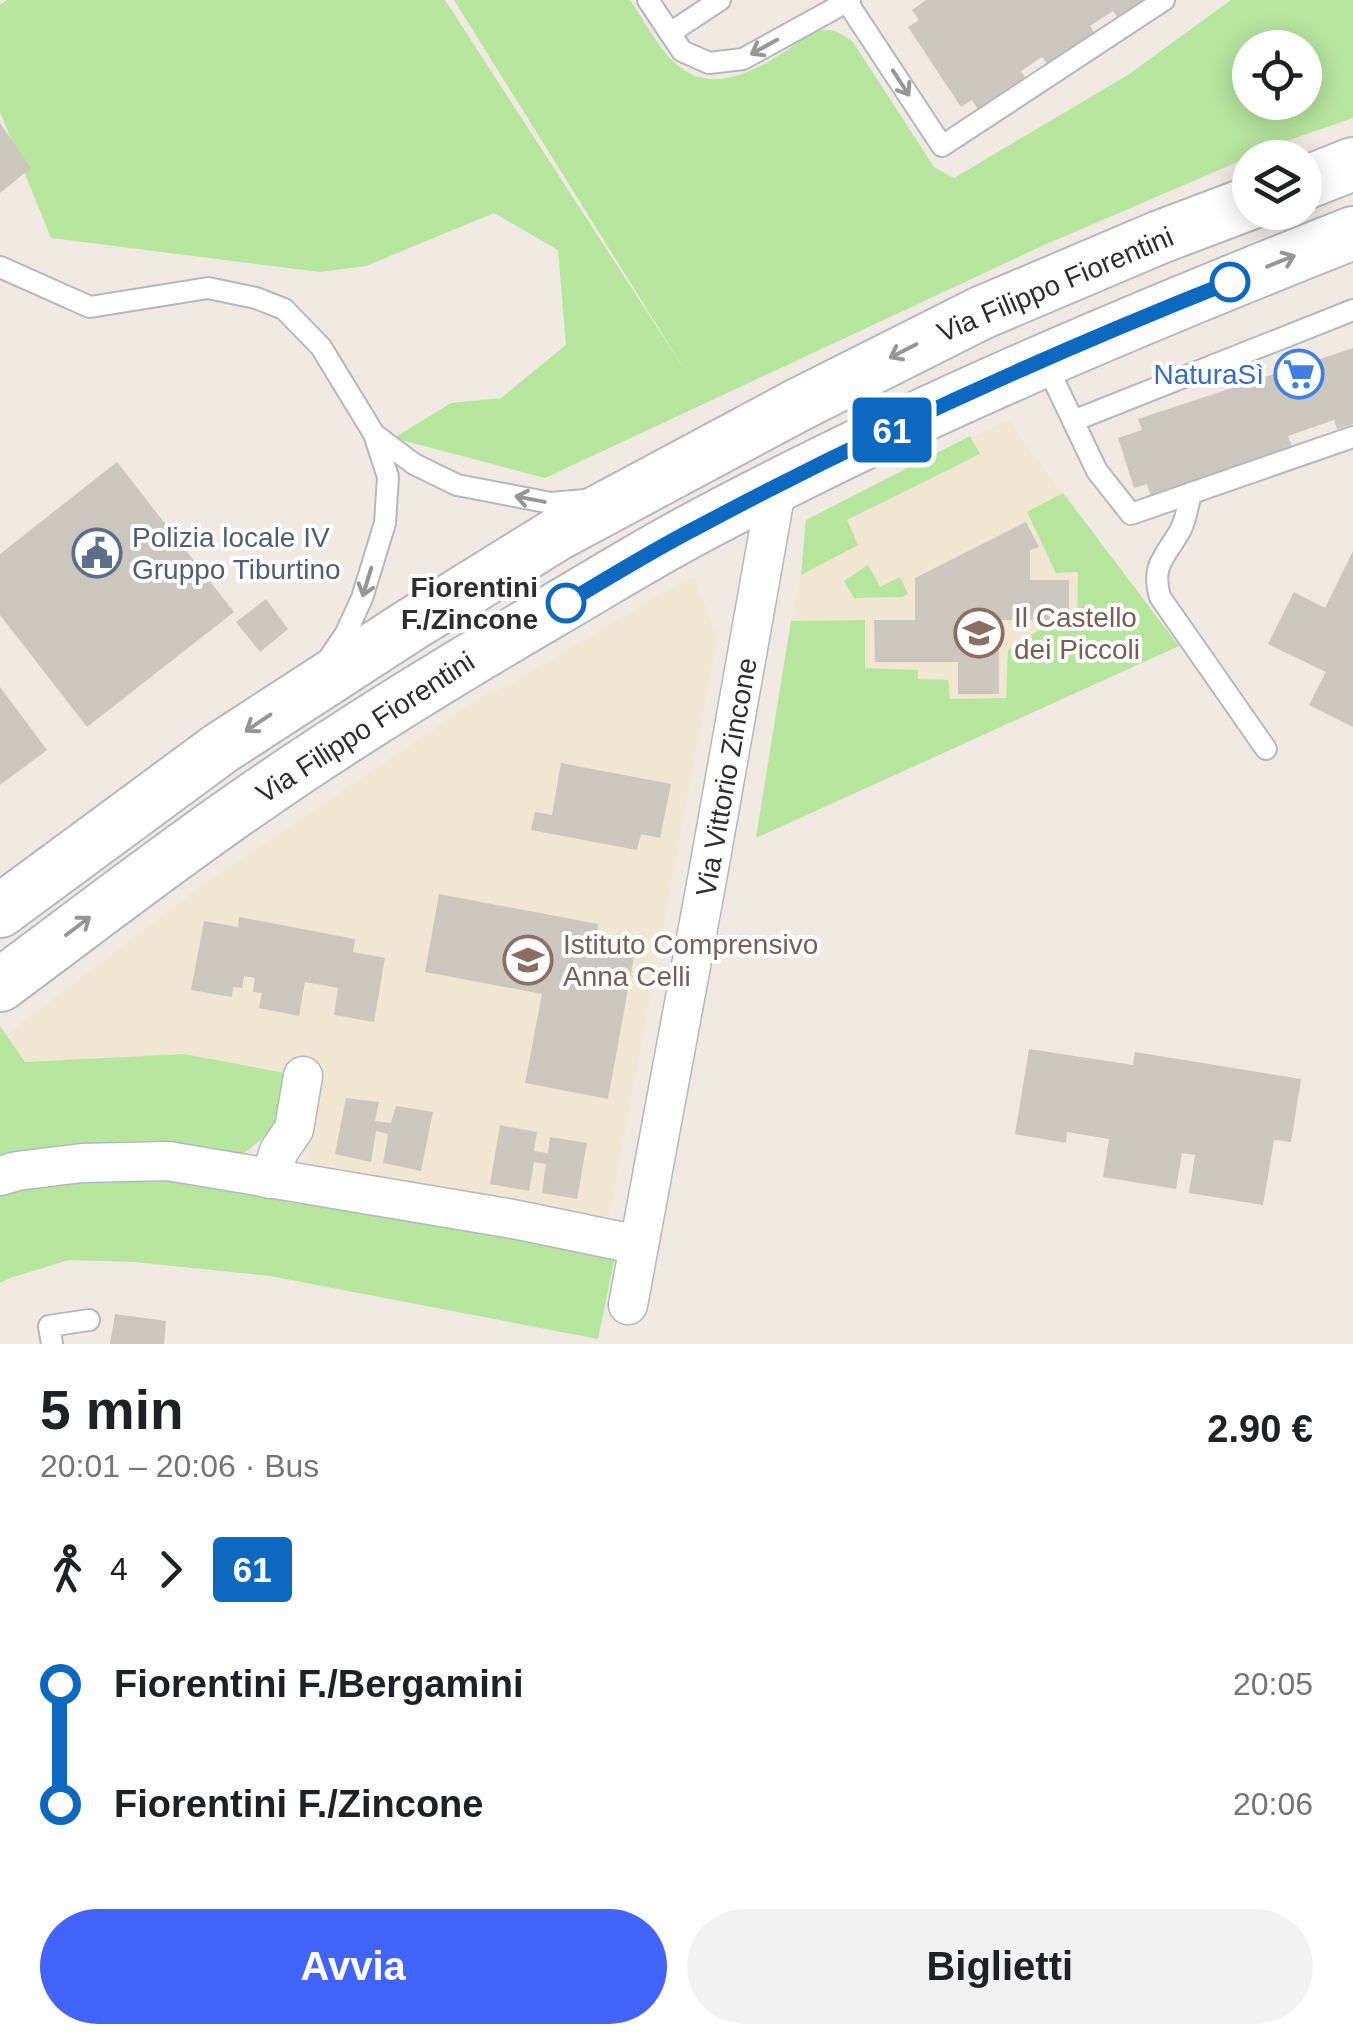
<!DOCTYPE html>
<html lang="it">
<head>
<meta charset="utf-8">
<style>
  :root { --surface:#fff; --page:#f2f2f2; --text:#202124; --muted:#757577; --accent:#4264fb }
  body { margin:0; font-family:Arial,sans-serif; background:var(--page); color:var(--text); height:100vh; display:flex; flex-direction:column; font-size:38px; white-space:nowrap }
  * { box-sizing:border-box; margin:0 }
  p { font-size:32px; color:var(--muted) }
  .icon { flex:none; width:55px; height:55px; fill:none; stroke:currentColor; stroke-width:2; stroke-linecap:round; stroke-linejoin:round }
  .map { position:relative; height:1344px; overflow:hidden }
  .sheet { display:flex; flex-direction:column; background:var(--surface); flex:1 }
  .sheet>* { flex:none }
  .badge { padding:0 20px; border-radius:8px; font-size:35px; line-height:65px }
  .controls { position:absolute; left:1232px; top:30px; display:grid; gap:20px }
  .controls a { display:grid; place-items:center; width:90px; height:90px; border-radius:50%; background:var(--surface); box-shadow:0 5px 25px #0003; font-size:50px }
  .map>.badge { position:absolute; translate:-50% -50%; box-shadow:0 0 0 5px #fff }
  .legs { display:flex; align-items:center; gap:15px; height:110px; padding:0 40px; font-size:32px }
  .legs p { margin-inline-start:auto }
  .headline { display:flex; align-items:center; justify-content:space-between; height:170px; padding:0 40px }
  h1 { font-size:55px; font-weight:600; line-height:75px }
  .button { display:flex; gap:20px; margin-top:auto; padding:20px 40px }
  .button a { flex:1; height:115px; border-radius:60px; background:var(--accent); color:#fff; font-size:40px; font-weight:600; line-height:115px; text-align:center }
  .button a+a { background:var(--page); color:var(--text) }
  ul { padding:0 40px; list-style:none }
  li { display:flex; align-items:center; gap:35px; height:120px; font-size:38px }
  li i { display:grid; place-items:center; width:15px; height:100%; margin:0 12px; background:currentColor }
  li i::after { content:''; width:25px; height:25px; margin:-12px; border:8px solid; border-radius:50%; background:var(--surface) }
  li p { margin-inline-start:auto }
  li:first-child i { background:linear-gradient(#0000 50%,currentColor 0) }
  li:last-child i { background:linear-gradient(currentColor 50%,#0000 0) }
  .map>svg:first-child { display:block }
</style>
</head>
<body>
<div class="map">
<svg width="1353" height="1344" viewBox="0 0 1353 1344">
  <rect width="100%" height="100%" fill="#efe9e1"/>
  <!-- education -->
  <g fill="#f0e6d1">
    <polygon points="1011,418 1018,435 1179,646 756,838 791,621 801,575 806,520"/>
    <polygon points="695,578 717,638 607,1226 302,1169 321,1079 184,1054 25,1062 7,1034 208,881 485,695 512,683 686,579"/>
  </g>
  <!-- green -->
  <g fill="#b6e59e" fill-rule="evenodd">
    <path d="M7 0H445L688 375 454 0H630C643 19 659 49 676 64 712 96 756 71 790 48 800 41 812 31 824 30 836 29 844 35 853 42L934 167 954 178 1128 75 1231 0H1353V118L1289 140 1042 246 545 478 394 438 451 403 501 398 566 345 558 250 494 213 366 266 320 272 51 238 0 112V5ZM1250 48H1305V102H1250Z"/>
    <polygon points="970,436 980,454 847,520 858,545 801,575 806,520"/>
    <polygon points="1063,493 1179,646 756,838 791,621 865,620 865,668 918,670 918,679 948,680 950,699 1006,698 1008,650 1039,630 1077,629 1078,572 1056,573 1027,512"/>
    <polygon points="868,565 880,587 900,577 908,594 902,597 854,598 844,581"/>
    <polygon points="0,1026 25,1062 184,1054 285,1073 277,1127 243,1154 240,1184 616,1252 598,1339 270,1276 134,1262 69,1260 10,1278 0,1283"/>
  </g>
  <!-- building -->
  <g fill="#cbc7bf">
    <polygon points="926,0 1147,0 1119,19 1113,11 1090,26 1096,35 1049,66 1042,57 1021,71 1027,80 979,111 972,100 961,107 908,27 919,20 912,10"/>
    <polygon points="0,123 31,168 0,193"/>
    <polygon points="1353,348 1353,424 1337,429 1334,420 1288,436 1292,447 1151,496 1147,484 1134,488 1118,438 1142,430 1138,419"/>
    <polygon points="117,462 234,612 87,727 0,615 0,554"/>
    <polygon points="1026,522 1039,547 1030,550 1030,580 1069,580 1069,620 999,620 999,694 958,694 958,662 875,662 874,620 915,620 915,578"/>
    <polygon points="1353,551 1353,727 1309,705 1326,672 1268,644 1294,592 1325,608"/>
    <polygon points="266,599 288,629 260,652 236,622"/>
    <polygon points="0,687 47,750 0,785"/>
    <polygon points="561,763 671,784 660,838 641,834 637,850 531,830 535,812 552,815"/>
    <polygon points="439,894 598,924 597,933 637,940 608,1099 525,1083 542,994 425,972"/>
    <polygon points="239,917 355,939 353,952 385,958 374,1022 334,1015 338,988 305,982 299,1016 259,1008 262,993 253,992 255,978 244,976 242,988 233,987 232,997 191,990 204,921 238,927"/>
    <polygon points="1029,1049 1133,1065 1135,1052 1301,1079 1291,1142 1274,1140 1263,1205 1189,1193 1195,1155 1182,1153 1176,1189 1103,1177 1109,1139 1067,1132 1066,1143 1015,1134"/>
    <polygon points="346,1098 379,1102 375,1121 391,1123 396,1106 433,1112 421,1171 383,1163 388,1134 376,1131 371,1162 335,1154"/>
    <polygon points="500,1125 537,1132 534,1151 548,1153 550,1137 587,1143 577,1199 542,1193 546,1164 534,1162 529,1191 490,1184"/>
    <polygon points="115,1314 166,1321 164,1344 110,1344"/>
  </g>
  <g fill="none" stroke-linecap="round" stroke-linejoin="round">
    <!-- lane casing -->
    <g stroke="#b4b7c1" stroke-width="24">
      <g id="lane">
        <polyline points="648,0 682,51 709,63 743,59 850,0"/>
        <polyline points="847,2 942,146 1164,0"/>
        <polyline points="670,33 720,0"/>
        <polyline points="0,267 90,307 208,288 256,298 284,309 321,347 374,434"/>
        <polyline points="1044,360 1097,471 1131,514 1353,437"/>
        <polyline points="1073,421 1353,310"/>
        <path d="M1191 493C1188 505 1186 520 1180 531 1165 557 1151 565 1160 597L1266 749"/>
        <polyline points="329,658 346,633 362,598 385,523 388,477 374,434 414,464 457,485 551,503 585,500"/>
        <polyline points="52,1344 49,1326 89,1320"/>
      </g>
    </g>
    <!-- street casing -->
    <g stroke="#b4b7c1" stroke-width="41">
      <g id="street">
        <polyline points="0,1176 17,1171 82,1163 168,1161 513,1219 639,1245"/>
        <polyline points="270,1179 279,1151 294,1129 303,1076"/>
        <polyline points="628,1305 708,874 777,485"/>
      </g>
    </g>
    <!-- secondary casing -->
    <g stroke="#b4b7c1" stroke-width="56">
      <g id="secondary">
        <polyline points="1305,183 1353,164"/>
        <polyline points="0,911 221,748 409,626 559,533 798,405 981,313 1160,237 1250,203"/>
        <path d="M0 985C84 923 166 859 252 800 348 733 448 672 549 613 599 584 647 554 698 527 909 414 1131 321 1353 233"/>
      </g>
    </g>
    <!-- lane -->
    <use href="#lane" stroke="#fff" stroke-width="20"/>
    <!-- street -->
    <use href="#street" stroke="#fff" stroke-width="38"/>
    <!-- secondary -->
    <use href="#secondary" stroke="#fff" stroke-width="52"/>
  </g>
  <!-- one-way arrows -->
  <defs><path id="oneway-shaft" d="M-6 0H5M1.5-3L5.5 0L1.5 3" fill="none" stroke-width="1.6" stroke-linecap="round" stroke-linejoin="round" transform="scale(2.5)"/></defs>
  <g stroke="#969696">
    <use href="#oneway-shaft" transform="translate(764 47) rotate(151)"/>
    <use href="#oneway-shaft" transform="translate(901 83) rotate(57)"/>
    <use href="#oneway-shaft" transform="translate(1281 261) rotate(-22)"/>
    <use href="#oneway-shaft" transform="translate(903 351) rotate(153)"/>
    <use href="#oneway-shaft" transform="translate(530 499) rotate(-169)"/>
    <use href="#oneway-shaft" transform="translate(367 582) rotate(107)"/>
    <use href="#oneway-shaft" transform="translate(258 723) rotate(146)"/>
    <use href="#oneway-shaft" transform="translate(78 926) rotate(-37)"/>
  </g>
  <g fill="none" stroke-linecap="round" stroke-linejoin="round">
    <!-- line-1 casing -->
    <g stroke="#fff" stroke-width="22">
      <path id="line-1" d="M566 603C610 577 653 550 698 527 870 435 1049 354 1230 282"/>
    </g>
    <!-- line-1 -->
    <use href="#line-1" stroke="#0c69bf" stroke-width="15"/>
  </g>
  <!-- icons -->
  <defs>
    <g id="supermarket-ring" transform="scale(2.5)"><circle r="9.5" fill="#fff" stroke="#3f7fe0" stroke-width="1.5"/><path d="M-6-5.5h2.5l.6 2H6L4.5 2H-2.5L-4.4-4H-6ZM-1.5 3.2a1.3 1.3 0 1 0 .1 0ZM3 3.2a1.3 1.3 0 1 0 .1 0Z" fill="#3f7fe0"/></g>
    <g id="civic-ring" transform="scale(2.5)"><circle r="9.5" fill="#fff" stroke="#5c6f8a" stroke-width="1.5"/><path d="M-.6-6.5H3V-4.5H.6V-3L4-1V1h2V6H-6V1h2V-1L-.6-3ZM-1.2 2.5V6h2.4V2.5Z" fill="#5c6f8a"/></g>
    <g id="school-ring" transform="scale(2.5)"><circle r="9.5" fill="#fff" stroke="#8d6e63" stroke-width="1.5"/><path d="M0-5L7-2L0 1L-7-2ZM-4 1L0 2.5L4 1V4Q0 6-4 4Z" fill="#8d6e63"/></g>
  </defs>
  <g fill-rule="evenodd">
    <use href="#supermarket-ring" x="1299" y="374"/>
    <use href="#civic-ring" x="97" y="553"/>
    <use href="#school-ring" x="979" y="633"/>
    <use href="#school-ring" x="528" y="960"/>
  </g>
  <!-- markers -->
  <g fill="#fff" stroke="#0c69bf" stroke-width="5">
    <circle cx="1230" cy="282" r="18"/>
    <circle cx="566" cy="603" r="18"/>
  </g>
  <g text-anchor="middle" stroke-width="8" stroke-linejoin="round" paint-order="stroke">
    <!-- street labels -->
    <g font-size="28" fill="#2e2e2e" stroke="#fff">
      <text transform="translate(1055 284) rotate(-23)" y="10">Via Filippo Fiorentini</text>
      <text transform="translate(365 727) rotate(-33)" y="10">Via Filippo Fiorentini</text>
      <text transform="translate(726 777) rotate(-80)" y="10">Via Vittorio Zincone</text>
    </g>
    <!-- shop labels -->
    <g font-size="28" fill="#366cbe" stroke="#fff" text-anchor="end">
      <text x="1264" y="384">NaturaSì</text>
    </g>
    <!-- service labels -->
    <g font-size="28" fill="#4e5e75" stroke="#fff" text-anchor="start">
      <text x="132" y="547">Polizia locale IV<tspan x="132" dy="32">Gruppo Tiburtino</tspan></text>
    </g>
    <!-- stop labels -->
    <g font-size="28" font-weight="bold" fill="#2e2e2e" stroke="#fff" text-anchor="end">
      <text x="538" y="597">Fiorentini<tspan x="538" dy="32">F./Zincone</tspan></text>
    </g>
    <!-- education labels -->
    <g font-size="28" fill="#785e54" stroke="#fff" text-anchor="start">
      <text x="1014" y="627">Il Castello<tspan x="1014" dy="32">dei Piccoli</tspan></text>
      <text x="563" y="954">Istituto Comprensivo<tspan x="563" dy="32">Anna Celli</tspan></text>
    </g>
  </g>
</svg>
<div class="controls">
<a><svg class="icon" aria-label="locate" viewBox="0 0 24 24"><circle cx="12" cy="12" r="6"/><path d="M12 2v4M12 18v4M2 12h4M18 12h4"/></svg></a>
<a><svg class="icon" aria-label="layers" viewBox="0 0 24 24"><path d="M12 4l9 5-9 5-9-5zM3 14l9 5 9-5"/></svg></a>
</div>
<b class="badge" style="left:892px;top:430px;background:#0c69bf;color:#fff">61</b>
</div>
<section class="sheet">
<div class="headline"><div><h1>5 min</h1><p>20:01 – 20:06 · Bus</p></div><b>2.90 €</b></div>
<div class="legs"><svg class="icon" aria-label="walk" viewBox="0 0 24 24"><circle cx="13" cy="4" r="2"/><path d="M13 8l-2 6 4 7M11 14l-3 7M7 12l3-4h3l4 4"/></svg>4<svg class="icon" aria-label="forward" viewBox="0 0 24 24"><path d="M9 5l7 7-7 7"/></svg><b class="badge" style="background:#0c69bf;color:#fff">61</b></div>
<ul>
<li><i style="color:#0c69bf"></i><b>Fiorentini F./Bergamini</b><p>20:05</p></li>
<li><i style="color:#0c69bf"></i><b>Fiorentini F./Zincone</b><p>20:06</p></li>
</ul>
<div class="button"><a>Avvia</a><a>Biglietti</a></div>
</section>
</body>
</html>
